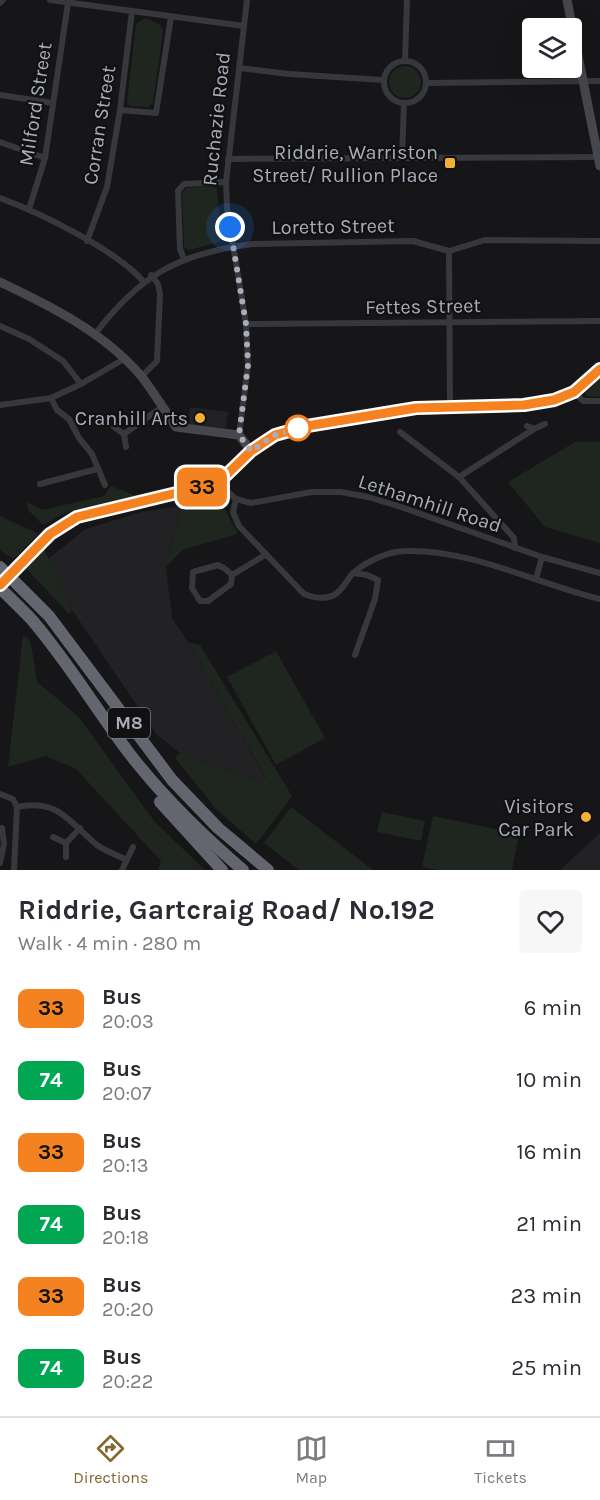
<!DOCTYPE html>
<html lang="en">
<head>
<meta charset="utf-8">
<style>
  :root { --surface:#fff; --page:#f7f7f7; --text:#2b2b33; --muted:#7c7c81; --line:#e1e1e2; --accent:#856733 }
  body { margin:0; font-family:Karla,sans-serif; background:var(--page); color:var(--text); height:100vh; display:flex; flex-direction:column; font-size:22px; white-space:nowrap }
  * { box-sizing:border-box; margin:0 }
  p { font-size:20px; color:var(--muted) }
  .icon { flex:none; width:33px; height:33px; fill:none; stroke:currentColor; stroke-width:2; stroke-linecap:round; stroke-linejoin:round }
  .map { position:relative; height:870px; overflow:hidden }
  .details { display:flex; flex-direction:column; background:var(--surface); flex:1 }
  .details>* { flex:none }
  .badge { padding:0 12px; border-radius:9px; font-size:21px; line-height:39px }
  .tools { position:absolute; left:522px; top:18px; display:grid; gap:12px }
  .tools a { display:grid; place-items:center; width:60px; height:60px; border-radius:6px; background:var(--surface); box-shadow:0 6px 24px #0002; font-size:30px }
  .you { position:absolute; width:30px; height:30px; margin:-15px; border:4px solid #fff; border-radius:50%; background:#1a73e8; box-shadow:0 0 0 9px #1a73e833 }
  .map>.badge { position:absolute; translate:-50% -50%; box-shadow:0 0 0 3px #fff }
  .round { display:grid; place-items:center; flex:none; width:63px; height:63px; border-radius:6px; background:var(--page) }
  .head { display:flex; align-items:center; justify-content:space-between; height:102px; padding:0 18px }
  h1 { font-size:28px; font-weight:700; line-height:45px }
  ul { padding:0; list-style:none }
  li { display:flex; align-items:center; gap:18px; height:72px; padding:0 18px }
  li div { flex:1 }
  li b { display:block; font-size:22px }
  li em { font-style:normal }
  li .badge { min-width:66px; font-weight:700; text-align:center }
  .tab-bar { display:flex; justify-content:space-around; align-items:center; height:84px; border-top:2px solid var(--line); background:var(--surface); font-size:16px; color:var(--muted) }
  .tab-bar a { display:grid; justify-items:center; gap:3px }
  .tab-bar .current { color:var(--accent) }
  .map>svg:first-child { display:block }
</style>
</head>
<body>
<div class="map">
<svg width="600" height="870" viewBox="0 0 600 870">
  <rect width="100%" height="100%" fill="#161618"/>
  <!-- built -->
  <g fill="#222225">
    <polygon points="190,407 228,412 226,428 189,424"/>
    <polygon points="182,506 166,567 172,618 189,643 266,779 258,780 180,753 157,735 72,610 48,559 86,529 141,512"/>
    <polygon points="600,833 600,870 560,870"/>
  </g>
  <!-- green -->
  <g fill="#1e261f">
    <polygon points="145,18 159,24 163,31 153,103 148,107 130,106 127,102 136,24"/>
    <circle cx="405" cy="82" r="16"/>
    <polygon points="213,186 217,189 221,238 219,242 189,250 184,247 182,193 187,188"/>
    <polygon points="600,377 600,397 586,396 585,390"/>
    <polygon points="575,442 600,442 600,543 545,527 508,482"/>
    <polygon points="111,486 137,496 65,513 43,525 28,510 27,502 42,510 104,496"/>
    <polygon points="216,493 238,534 182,550 166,567 182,506 191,498"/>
    <polygon points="0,516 39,534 13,559 0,550"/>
    <polygon points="44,548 72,610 69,614 26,568"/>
    <polygon points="23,635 28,638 32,649 37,682 78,716 154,821 205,870 158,870 161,861 76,769 46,756 8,767"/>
    <polygon points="189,643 200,645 292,796 256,844 217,810 175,758 180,753 258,780 266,778"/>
    <polygon points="276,651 325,738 276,765 227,677"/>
    <polygon points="291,807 373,870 299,870 264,843"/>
    <polygon points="382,812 425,821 421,841 377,832"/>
    <polygon points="433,816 519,834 512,870 438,870 422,867"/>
  </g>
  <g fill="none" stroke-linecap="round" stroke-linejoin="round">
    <!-- street -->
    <g stroke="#37383d" stroke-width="6">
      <polyline points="50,0 244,26"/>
      <polyline points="0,3 3,0"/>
      <circle cx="405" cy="82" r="21"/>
      <polyline points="405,61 407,0"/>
      <polyline points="239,68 289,74 383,80"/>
      <polyline points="426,83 600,81"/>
      <polyline points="0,95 53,103"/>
      <polyline points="120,110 156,113 171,17"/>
      <polyline points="0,142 45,158"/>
      <polyline points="402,157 404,103"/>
      <polyline points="228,159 599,157"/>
      <path d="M0 198C41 213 116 250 144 282"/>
      <polyline points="29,209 45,158 68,3"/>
      <polyline points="87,241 107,187 120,110 132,11"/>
      <polyline points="449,251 450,406"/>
      <polyline points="184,259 180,249 178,191 184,184 226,182"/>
      <polyline points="246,324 600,321"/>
      <polyline points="0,326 29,339 63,361 81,384"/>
      <path d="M95 334C140 275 179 253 253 244L413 241 449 251 485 240 600 241"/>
      <polyline points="141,377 157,361 160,294 158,284 151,275"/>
      <polyline points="574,392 583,401 600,401"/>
      <polyline points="51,398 57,410 69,419 79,438 92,454 105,485"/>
      <polyline points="0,405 51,398 81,384 124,359"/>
      <polyline points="114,427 124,434 126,447"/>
      <polyline points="534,429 545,424"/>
      <polyline points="400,432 459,477 514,538 515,548"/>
      <polyline points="124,434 162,407"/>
      <polyline points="239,435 248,365 246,324 227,208 226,182 247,0"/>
      <polyline points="459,477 534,429 527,426"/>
      <polyline points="218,483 236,499 251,503 312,492 341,492 368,497 401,507 542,557 600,573"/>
      <polyline points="40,484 97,469"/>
      <path d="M236 499 233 512 239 526 304 594C314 598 324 600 334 595 342 591 347 580 352 574 365 562 388 551 406 551 470 549 538 584 600 599"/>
      <polygon points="218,565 224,568 232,575 231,584 208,601 200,601 192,588 193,572"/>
      <polyline points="354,573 367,575 378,580 375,599 355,655"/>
      <polyline points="232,575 265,555"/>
      <polyline points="536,579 542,557"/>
      <polyline points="0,794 13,799 17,807 14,870"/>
      <path d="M17 807C58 798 69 822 97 845 105 851 117 855 127 860"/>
      <polyline points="53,837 66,843 66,857"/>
      <polyline points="66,843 80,828"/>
      <polyline points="0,863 4,844 2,828"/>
      <polyline points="122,870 133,847"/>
    </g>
    <!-- secondary -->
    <g stroke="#45474d" stroke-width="9">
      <polyline points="567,0 600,166"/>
      <path d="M0 282C51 306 105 333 142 377 154 393 165 410 176 427L239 435 251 451"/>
      <polyline points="24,559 50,534 77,517 218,483 251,451 275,435 307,426 416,407 524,405 554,400 574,392 600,369"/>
    </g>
    <!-- highway -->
    <g stroke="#63666e" stroke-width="12">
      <polyline points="0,567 49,616 172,780 218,828 268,870"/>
      <path d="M0 588C11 599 22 609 32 620 68 662 96 709 129 753 163 797 201 834 243 870"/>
      <polyline points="160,802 222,870"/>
    </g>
    <!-- street-bridge -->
    <polyline stroke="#37383d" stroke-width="6" points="0,585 24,559"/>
  </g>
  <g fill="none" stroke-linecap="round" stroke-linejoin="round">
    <!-- line casing -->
    <g stroke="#fff" stroke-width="14">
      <polyline id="line" points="0,585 50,534 77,517 218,483 251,451 275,435 307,426 416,408 524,405 554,400 574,392 600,369"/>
    </g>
    <!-- line -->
    <use href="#line" stroke="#f58220" stroke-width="9"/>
    <!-- walk -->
    <polyline stroke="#a8adb8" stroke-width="6" stroke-dasharray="0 10.8" points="230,227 246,324 248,365 239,435 251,451 275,435 298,428"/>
  </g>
  <!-- markers -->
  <g fill="#f2b134" stroke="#111113" stroke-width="2">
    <rect x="444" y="157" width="12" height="12" rx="3"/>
    <circle cx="200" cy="418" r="6"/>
    <circle cx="586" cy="817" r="6"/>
  </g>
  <circle fill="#fff" stroke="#f58220" stroke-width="3" cx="298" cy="428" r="12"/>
  <g text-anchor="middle" stroke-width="4.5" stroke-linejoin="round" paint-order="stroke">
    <!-- shield labels -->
    <rect fill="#111113" stroke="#7b7e86" stroke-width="1.5" x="108" y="708" width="42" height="30" rx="4.5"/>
    <g font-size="18" font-weight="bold" fill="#a8adb8">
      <text x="129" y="729">M8</text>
    </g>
    <!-- street labels -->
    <g font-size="20" fill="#a8adb8" stroke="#111113">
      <text transform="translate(35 104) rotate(-81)" y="7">Milford Street</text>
      <text transform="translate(216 119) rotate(-84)" y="7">Ruchazie Road</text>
      <text transform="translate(99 125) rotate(-81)" y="7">Corran Street</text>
      <text transform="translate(333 226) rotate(-1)" y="7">Loretto Street</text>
      <text transform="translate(423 306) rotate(-1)" y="7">Fettes Street</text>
      <text transform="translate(430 503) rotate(18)" y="7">Lethamhill Road</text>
    </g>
    <!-- poi labels -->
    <g font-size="20" fill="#a8adb8" stroke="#111113" text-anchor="end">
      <text x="438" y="159">Riddrie, Warriston<tspan x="438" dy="23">Street/ Rullion Place</tspan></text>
      <text x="188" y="425">Cranhill Arts</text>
      <text x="574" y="813">Visitors<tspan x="574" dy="23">Car Park</tspan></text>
    </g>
  </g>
</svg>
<div class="tools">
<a><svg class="icon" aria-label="layers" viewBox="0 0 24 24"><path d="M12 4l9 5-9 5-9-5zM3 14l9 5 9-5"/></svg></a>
</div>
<div class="you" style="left:230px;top:227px"></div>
<b class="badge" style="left:202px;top:487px;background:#f58220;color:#111">33</b>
</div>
<section class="details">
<div class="head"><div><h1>Riddrie, Gartcraig Road/ No.192</h1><p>Walk · 4 min · 280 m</p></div><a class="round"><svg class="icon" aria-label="heart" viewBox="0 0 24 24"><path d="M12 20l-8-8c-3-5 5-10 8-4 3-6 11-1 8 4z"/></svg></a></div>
<ul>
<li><span class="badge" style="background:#f58220;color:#111">33</span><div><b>Bus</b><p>20:03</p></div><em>6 min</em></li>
<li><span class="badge" style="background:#00a651;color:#fff">74</span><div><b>Bus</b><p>20:07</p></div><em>10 min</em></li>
<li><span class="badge" style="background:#f58220;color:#111">33</span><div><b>Bus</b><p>20:13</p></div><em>16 min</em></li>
<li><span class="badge" style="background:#00a651;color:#fff">74</span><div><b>Bus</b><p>20:18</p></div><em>21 min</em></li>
<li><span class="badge" style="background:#f58220;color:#111">33</span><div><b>Bus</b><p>20:20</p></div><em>23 min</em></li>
<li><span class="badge" style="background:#00a651;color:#fff">74</span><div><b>Bus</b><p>20:22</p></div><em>25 min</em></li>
</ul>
</section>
<nav class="tab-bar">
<a class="current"><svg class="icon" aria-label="directions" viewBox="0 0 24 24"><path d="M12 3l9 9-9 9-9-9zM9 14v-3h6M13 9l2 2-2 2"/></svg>Directions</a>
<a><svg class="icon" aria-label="map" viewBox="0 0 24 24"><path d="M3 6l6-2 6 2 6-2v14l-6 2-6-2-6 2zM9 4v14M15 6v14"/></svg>Map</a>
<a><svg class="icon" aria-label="tickets" viewBox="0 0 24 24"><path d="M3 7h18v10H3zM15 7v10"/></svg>Tickets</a>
</nav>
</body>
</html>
